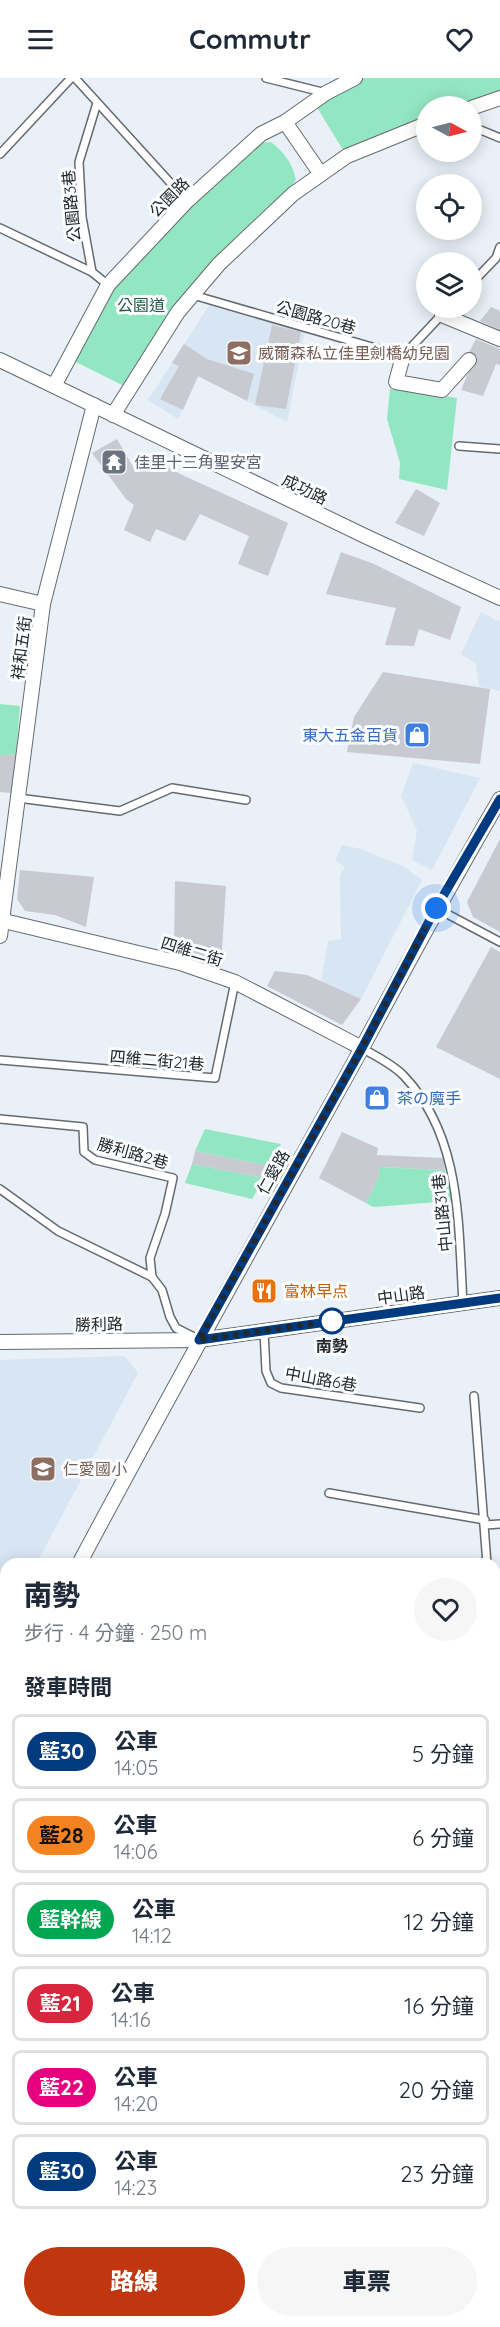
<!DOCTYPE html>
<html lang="zh-TW">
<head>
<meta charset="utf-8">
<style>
  :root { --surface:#fff; --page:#f6f6f7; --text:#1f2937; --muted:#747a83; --line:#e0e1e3; --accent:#bf360f }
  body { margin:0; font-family:Quicksand,"Noto Sans TC","Noto Sans JP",sans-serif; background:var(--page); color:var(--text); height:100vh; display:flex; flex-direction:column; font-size:22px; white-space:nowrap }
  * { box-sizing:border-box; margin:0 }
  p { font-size:20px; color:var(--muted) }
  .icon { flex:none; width:33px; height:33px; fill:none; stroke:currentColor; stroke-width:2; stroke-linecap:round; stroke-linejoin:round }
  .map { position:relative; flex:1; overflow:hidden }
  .drawer { position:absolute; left:0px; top:1480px; width:501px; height:770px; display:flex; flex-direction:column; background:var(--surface); border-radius:18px 18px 0 0; box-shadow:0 3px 15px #0003 }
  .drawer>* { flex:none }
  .badge { padding:0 12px; border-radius:20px; font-size:21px; line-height:39px }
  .needle { width:39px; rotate:97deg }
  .controls { position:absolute; left:416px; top:18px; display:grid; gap:12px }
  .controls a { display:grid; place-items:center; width:66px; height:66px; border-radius:50%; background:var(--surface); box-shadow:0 3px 15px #0003; font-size:30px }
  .you { position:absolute; width:30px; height:30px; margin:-15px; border:4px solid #fff; border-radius:50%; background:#1a73e8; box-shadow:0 0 0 9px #1a73e833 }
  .map>.badge { position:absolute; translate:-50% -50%; box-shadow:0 0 0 3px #fff }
  h2 { padding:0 24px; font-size:22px; line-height:54px }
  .round { display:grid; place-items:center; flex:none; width:63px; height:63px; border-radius:32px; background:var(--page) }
  .head { display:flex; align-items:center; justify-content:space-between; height:102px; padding:0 24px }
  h1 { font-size:28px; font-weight:800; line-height:45px }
  .action { display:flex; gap:12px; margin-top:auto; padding:12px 24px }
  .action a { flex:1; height:69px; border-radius:36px; background:var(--accent); color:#fff; font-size:24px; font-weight:800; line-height:69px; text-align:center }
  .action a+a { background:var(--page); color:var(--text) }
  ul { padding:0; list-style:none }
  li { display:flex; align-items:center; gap:18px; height:75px; margin:0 12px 9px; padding:0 12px; border:3px solid var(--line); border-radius:9px }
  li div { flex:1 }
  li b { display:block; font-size:22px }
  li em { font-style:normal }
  li .badge { min-width:66px; font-weight:700; text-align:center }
  header { display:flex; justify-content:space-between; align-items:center; height:78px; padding:0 24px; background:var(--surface); font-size:27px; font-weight:800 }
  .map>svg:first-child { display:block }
</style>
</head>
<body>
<header><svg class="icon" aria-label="menu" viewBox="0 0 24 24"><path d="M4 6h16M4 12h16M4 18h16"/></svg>Commutr<svg class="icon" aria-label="heart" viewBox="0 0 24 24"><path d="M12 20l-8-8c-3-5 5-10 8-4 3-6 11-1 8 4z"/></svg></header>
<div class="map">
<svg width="500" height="2249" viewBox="0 0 500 2249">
  <rect width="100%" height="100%" fill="#e9f0f7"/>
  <!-- built -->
  <g fill="#d8e5f2">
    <polygon points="210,226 305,253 287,344 199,298 178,341 148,322"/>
    <polygon points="481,534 500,544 500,613 479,608 476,586 461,576"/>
    <polygon points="413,685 480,700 432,792 412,782 417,752 401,718"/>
    <polygon points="342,767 361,771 404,789 422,802 361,921 321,904 328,863 341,861 340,798 345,789 335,783"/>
    <polygon points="125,1278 138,1295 36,1486 6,1486 6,1544 0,1555 0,1282"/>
  </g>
  <!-- green -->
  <g fill="#93e6c2">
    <polygon points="363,0 500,0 500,15 461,28 426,28 426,41 343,72 318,31 328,18"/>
    <path d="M271 64C284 74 293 86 296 102L285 116 214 184 126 309 74 283 114 210 191 124 258 65Z"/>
    <polygon points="390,311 457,320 447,412 399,401 400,385 387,341"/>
    <polygon points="0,626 20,628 16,676 0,678"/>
    <polygon points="205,1051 281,1066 269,1088 195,1073"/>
    <polygon points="192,1086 264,1100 252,1121 185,1105"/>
    <polygon points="378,1089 445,1092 452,1123 373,1129 366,1125 379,1098"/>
    <polygon points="141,2244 314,2244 315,2249 140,2249"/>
  </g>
  <!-- building -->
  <g fill="#c8c9d1">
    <polygon points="491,229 500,233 500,252 480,243"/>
    <polygon points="272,247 301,254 286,331 255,327"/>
    <polygon points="476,261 500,271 500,287 496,286 483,318 461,312 475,279 468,276"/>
    <polygon points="184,266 207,281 254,296 247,323 198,298 183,332 160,321 179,288 172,285"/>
    <polygon points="117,361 135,392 141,375 180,396 288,445 268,498 238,486 249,458 200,436 185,463 156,451 150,464 124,452 134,427 126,421 92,375"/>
    <polygon points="416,411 440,425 424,458 395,445"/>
    <polygon points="341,474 374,486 461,529 450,562 419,551 414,568 385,567 396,530 326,516"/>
    <polygon points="383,594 490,611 480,686 347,674 354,639"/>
    <polygon points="16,676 11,715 0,714 0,678"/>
    <polygon points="500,761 500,854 473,839 467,824"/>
    <polygon points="20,792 94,799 86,849 55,837 25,833 17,821"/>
    <polygon points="175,803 226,808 221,888 174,872"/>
    <polygon points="491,869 500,874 500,1001 436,969"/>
    <polygon points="275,893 307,897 361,921 342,947 267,908"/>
    <polygon points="342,1054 378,1070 377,1077 443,1080 445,1092 378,1089 379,1098 366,1125 319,1100"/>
    <polygon points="195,1073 269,1088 264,1100 192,1086"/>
    <rect x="495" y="1612" width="5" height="61"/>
    <polygon points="104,2244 141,2244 140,2249 103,2249"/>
  </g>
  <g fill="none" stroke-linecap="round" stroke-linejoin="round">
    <!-- lane casing -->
    <g stroke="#646a70" stroke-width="10">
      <g id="lane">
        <polyline points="75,0 187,123"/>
        <polyline points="266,0 326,15"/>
        <polyline points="97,25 79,84 82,139 92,194 108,207"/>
        <polyline points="471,48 500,60"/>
        <polyline points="0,76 71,0"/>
        <polyline points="0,150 92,194"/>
        <polyline points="471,206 496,180 500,169"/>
        <polyline points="193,217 403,278 448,230"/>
        <polyline points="459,368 500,371"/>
        <polyline points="18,720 120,733 172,710 246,722"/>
        <polyline points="436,830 500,864"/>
        <path d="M362 970C375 978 393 986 404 998 462 1059 458 1146 463 1225"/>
        <polyline points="0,982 215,1000 235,904"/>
        <polyline points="0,1041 83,1049 84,1074 95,1082 173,1100 165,1136 150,1180 152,1199 162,1212 170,1239 176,1250 194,1259"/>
        <polyline points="0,1111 58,1153 152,1199"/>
        <polyline points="264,1253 266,1293 271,1305 281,1310 420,1330"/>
        <polyline points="474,1318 487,1486"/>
        <polyline points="329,1415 485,1442"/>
        <polyline points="485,1447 500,1446"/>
        <polyline points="495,1744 500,1744"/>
        <polyline points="495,1808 500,1808"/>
        <polyline points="0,1833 6,1836"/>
        <polyline points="495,1887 500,1887"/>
        <polyline points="0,1958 6,1958"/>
        <polyline points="0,2129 6,2102"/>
        <polyline points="0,2215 6,2218"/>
        <polyline points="97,2249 97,2244"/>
      </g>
    </g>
    <!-- street casing -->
    <g stroke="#646a70" stroke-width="16">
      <g id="street">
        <polyline points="471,30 500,20"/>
        <polyline points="285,44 320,95"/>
        <polyline points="442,237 500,261"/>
        <polyline points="403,278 396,304 442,312 469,282"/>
        <polyline points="0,282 367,459 500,520"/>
        <polyline points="54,308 108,207 187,123 261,56 285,44 326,15 355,0"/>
        <polyline points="113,337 178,234 219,186 293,116 347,78 426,46"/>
        <polyline points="0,516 43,526"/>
        <polyline points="0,842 180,885 235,904 362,970"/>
        <polyline points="0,858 43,526 94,327"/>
        <polyline points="0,1264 199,1262 500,1220"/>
        <path d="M79 1486C171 1313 267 1142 362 970 407 886 452 803 500 721"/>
        <polyline points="495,1567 500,1567"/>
        <polyline points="0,1636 6,1625"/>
        <polyline points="495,2039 500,2039"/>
        <polyline points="0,2072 6,2072"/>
        <polyline points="321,2244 321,2249"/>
      </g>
    </g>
    <!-- lane -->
    <use href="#lane" stroke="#fff" stroke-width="7"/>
    <!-- street -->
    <use href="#street" stroke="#fff" stroke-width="14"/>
  </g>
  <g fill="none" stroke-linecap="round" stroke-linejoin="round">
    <!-- line casing -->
    <g stroke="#fff" stroke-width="14">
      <polyline id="line" points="500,721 436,830 362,970 199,1262 500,1220"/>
    </g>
    <!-- line -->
    <use href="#line" stroke="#003b80" stroke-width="9"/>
    <!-- walk -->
    <polyline stroke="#25272a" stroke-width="6" stroke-dasharray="0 10.8" points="332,1243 199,1262 362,970 436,830"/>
  </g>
  <!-- icons -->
  <defs>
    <g id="school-square" transform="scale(1.35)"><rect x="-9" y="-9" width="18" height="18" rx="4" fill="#8d6e63" stroke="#fbfcfe"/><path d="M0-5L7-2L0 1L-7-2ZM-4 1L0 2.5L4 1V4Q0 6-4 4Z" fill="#fff"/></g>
    <g id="temple-square" transform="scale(1.35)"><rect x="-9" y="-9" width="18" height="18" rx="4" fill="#6b7280" stroke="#fbfcfe"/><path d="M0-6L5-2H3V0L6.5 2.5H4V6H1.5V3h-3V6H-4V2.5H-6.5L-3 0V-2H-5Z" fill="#fff"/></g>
    <g id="shop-square" transform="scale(1.35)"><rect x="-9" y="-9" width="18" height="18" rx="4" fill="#3f7fe0" stroke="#fbfcfe"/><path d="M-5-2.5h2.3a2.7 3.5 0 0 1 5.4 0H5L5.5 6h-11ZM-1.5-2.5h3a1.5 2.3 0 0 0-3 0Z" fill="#fff"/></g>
    <g id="restaurant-square" transform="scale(1.35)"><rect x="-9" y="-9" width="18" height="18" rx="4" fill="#e8710a" stroke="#fbfcfe"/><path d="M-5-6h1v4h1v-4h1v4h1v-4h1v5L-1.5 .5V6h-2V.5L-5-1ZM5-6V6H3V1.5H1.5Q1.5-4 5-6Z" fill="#fff"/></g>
  </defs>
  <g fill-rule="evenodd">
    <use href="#school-square" x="239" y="275"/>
    <use href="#temple-square" x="114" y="384"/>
    <use href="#shop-square" x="417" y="657"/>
    <use href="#shop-square" x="377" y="1020"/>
    <use href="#restaurant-square" x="264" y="1213"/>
    <use href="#school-square" x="43" y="1391"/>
  </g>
  <!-- markers -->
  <circle fill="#fff" stroke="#003b80" stroke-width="3" cx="332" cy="1243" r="12"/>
  <g text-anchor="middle" stroke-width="6" stroke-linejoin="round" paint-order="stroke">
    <!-- street labels -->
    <g font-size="16" fill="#25272a" stroke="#fbfcfe">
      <text transform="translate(169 119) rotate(-45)" y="6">公園路</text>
      <text transform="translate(71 128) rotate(-95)" y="6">公園路3巷</text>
      <text transform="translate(316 239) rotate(16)" y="6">公園路20巷</text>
      <text transform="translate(305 411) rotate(26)" y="6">成功路</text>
      <text transform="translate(21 570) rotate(-83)" y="6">祥和五街</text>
      <text transform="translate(192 873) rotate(17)" y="6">四維二街</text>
      <text transform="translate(157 982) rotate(5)" y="6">四維二街21巷</text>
      <text transform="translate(133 1075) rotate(16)" y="6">勝利路2巷</text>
      <text transform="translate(273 1094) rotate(-61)" y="6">仁愛路</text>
      <text transform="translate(442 1135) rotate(-96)" y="6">中山路31巷</text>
      <text transform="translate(401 1217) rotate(-8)" y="6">中山路</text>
      <text transform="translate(99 1246) rotate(-1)" y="6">勝利路</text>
      <text transform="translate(321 1301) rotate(10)" y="6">中山路6巷</text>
    </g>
    <!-- park labels -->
    <g font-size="16" fill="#285945" stroke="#fbfcfe">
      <text x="141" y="233">公園道</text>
    </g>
    <!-- education labels -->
    <g font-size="16" fill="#785e54" stroke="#fbfcfe" text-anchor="start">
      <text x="258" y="281">威爾森私立佳里劍橋幼兒園</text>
      <text x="63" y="1397">仁愛國小</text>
    </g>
    <!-- worship labels -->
    <g font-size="16" fill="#5b616d" stroke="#fbfcfe" text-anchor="start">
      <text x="134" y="390">佳里十三角聖安宮</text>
    </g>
    <!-- shop labels -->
    <g font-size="16" fill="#366cbe" stroke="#fbfcfe" text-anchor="end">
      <text x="398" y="663">東大五金百貨</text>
      <text x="397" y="1026" text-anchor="start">茶の魔手</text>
    </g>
    <!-- food labels -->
    <g font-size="16" fill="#c56008" stroke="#fbfcfe" text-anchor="start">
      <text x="284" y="1219">富林早点</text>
    </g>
    <!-- stop labels -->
    <g font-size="16" font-weight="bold" fill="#25272a" stroke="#fbfcfe">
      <text x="332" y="1274">南勢</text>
    </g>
  </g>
</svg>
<div class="controls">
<a><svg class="needle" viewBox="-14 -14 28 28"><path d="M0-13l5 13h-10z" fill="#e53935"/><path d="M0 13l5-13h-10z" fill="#747a83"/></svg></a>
<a><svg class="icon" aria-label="locate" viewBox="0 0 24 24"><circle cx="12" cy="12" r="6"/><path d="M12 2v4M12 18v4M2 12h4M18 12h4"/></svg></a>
<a><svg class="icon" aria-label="layers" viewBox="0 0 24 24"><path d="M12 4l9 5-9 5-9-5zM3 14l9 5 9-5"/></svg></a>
</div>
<div class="you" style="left:436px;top:830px"></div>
<section class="drawer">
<div class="head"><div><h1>南勢</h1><p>步行 · 4 分鐘 · 250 m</p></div><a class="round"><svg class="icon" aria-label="heart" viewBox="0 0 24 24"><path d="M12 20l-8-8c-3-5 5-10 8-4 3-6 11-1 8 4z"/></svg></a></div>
<h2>發車時間</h2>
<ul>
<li><span class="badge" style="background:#003b80;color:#fff">藍30</span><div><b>公車</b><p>14:05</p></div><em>5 分鐘</em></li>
<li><span class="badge" style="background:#f58220;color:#111">藍28</span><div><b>公車</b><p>14:06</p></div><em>6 分鐘</em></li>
<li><span class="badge" style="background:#00a651;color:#fff">藍幹線</span><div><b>公車</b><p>14:12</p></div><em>12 分鐘</em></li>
<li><span class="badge" style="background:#d7263d;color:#fff">藍21</span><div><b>公車</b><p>14:16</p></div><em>16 分鐘</em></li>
<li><span class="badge" style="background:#e6007e;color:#fff">藍22</span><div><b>公車</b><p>14:20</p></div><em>20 分鐘</em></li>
<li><span class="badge" style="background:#003b80;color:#fff">藍30</span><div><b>公車</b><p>14:23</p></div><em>23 分鐘</em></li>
</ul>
<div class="action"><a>路線</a><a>車票</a></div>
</section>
</div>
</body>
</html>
